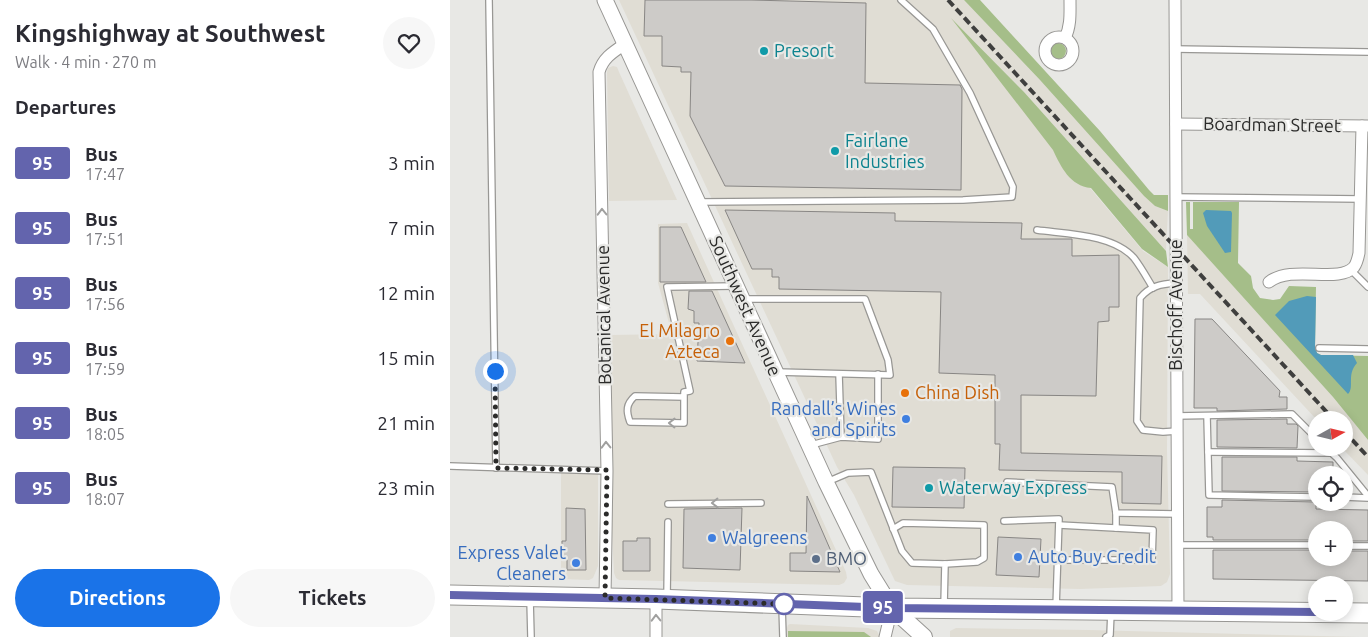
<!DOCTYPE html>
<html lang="en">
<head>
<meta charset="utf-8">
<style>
  :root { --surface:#fff; --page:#f7f7f7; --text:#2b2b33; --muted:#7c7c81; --accent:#1a73e8 }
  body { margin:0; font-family:Ubuntu,sans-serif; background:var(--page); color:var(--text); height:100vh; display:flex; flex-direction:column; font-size:19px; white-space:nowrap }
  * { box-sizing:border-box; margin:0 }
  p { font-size:16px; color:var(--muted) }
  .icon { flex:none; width:28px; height:28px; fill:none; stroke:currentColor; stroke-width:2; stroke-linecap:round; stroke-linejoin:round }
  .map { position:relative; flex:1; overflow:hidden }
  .panel { display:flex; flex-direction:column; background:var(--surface); width:450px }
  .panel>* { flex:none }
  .badge { padding:0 10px; border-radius:4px; font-size:18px; line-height:32px }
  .needle { width:32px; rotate:82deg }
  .tools { position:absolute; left:858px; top:411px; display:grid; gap:10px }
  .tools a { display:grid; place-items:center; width:45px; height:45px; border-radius:50%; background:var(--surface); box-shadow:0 2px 12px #0003; font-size:25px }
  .you { position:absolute; width:25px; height:25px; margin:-12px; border:4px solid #fff; border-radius:50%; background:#1a73e8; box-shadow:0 0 0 8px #1a73e833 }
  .map>.badge { position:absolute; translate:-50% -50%; box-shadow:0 0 0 2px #fff }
  h2 { padding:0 15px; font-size:19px; line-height:45px }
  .round { display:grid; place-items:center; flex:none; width:52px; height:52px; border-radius:26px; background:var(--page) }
  .summary { display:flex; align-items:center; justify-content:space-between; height:85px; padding:0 15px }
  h1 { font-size:24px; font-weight:700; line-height:38px }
  .primary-button { display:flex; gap:10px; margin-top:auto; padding:10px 15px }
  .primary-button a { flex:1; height:58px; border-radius:30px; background:var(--accent); color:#fff; font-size:20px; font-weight:700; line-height:58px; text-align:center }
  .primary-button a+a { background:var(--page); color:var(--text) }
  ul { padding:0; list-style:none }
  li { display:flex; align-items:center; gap:15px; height:65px; padding:0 15px }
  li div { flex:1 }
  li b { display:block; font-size:19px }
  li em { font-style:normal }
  li .badge { min-width:55px; font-weight:700; text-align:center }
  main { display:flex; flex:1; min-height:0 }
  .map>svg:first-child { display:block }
</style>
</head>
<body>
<main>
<section class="panel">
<div class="summary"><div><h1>Kingshighway at Southwest</h1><p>Walk · 4 min · 270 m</p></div><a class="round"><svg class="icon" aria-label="heart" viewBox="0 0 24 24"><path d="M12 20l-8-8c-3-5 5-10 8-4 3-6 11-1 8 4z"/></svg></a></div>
<h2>Departures</h2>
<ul>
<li><span class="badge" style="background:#6364ad;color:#fff">95</span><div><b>Bus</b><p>17:47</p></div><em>3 min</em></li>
<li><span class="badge" style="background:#6364ad;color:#fff">95</span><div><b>Bus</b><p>17:51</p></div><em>7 min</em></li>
<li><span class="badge" style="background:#6364ad;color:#fff">95</span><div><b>Bus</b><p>17:56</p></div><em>12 min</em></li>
<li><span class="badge" style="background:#6364ad;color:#fff">95</span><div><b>Bus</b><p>17:59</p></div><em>15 min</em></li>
<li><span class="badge" style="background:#6364ad;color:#fff">95</span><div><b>Bus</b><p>18:05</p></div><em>21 min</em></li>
<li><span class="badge" style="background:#6364ad;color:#fff">95</span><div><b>Bus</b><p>18:07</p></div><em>23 min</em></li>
</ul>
<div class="primary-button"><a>Directions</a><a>Tickets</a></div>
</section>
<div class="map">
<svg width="918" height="637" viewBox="0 0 918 637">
  <rect width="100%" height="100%" fill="#e8e8e5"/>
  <!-- built -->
  <g fill="#e0ddd4">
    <polygon points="169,0 514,0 590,80 694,196 705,206 718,211 716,251 574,92 506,23 561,94 693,251 718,267 717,451 720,574 717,582 711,586 630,589 457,585 445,581 404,495 387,467"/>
    <polygon points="163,66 167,67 169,72 227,200 159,201 157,72 158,68"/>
    <polygon points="237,223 396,572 397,578 394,583 389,585 169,580 166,578 164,573 162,534 160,335 222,334 208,283 208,224"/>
    <polygon points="737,235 883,397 918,440 918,475 892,448 894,448 894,420 867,420 750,294 738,294"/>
    <polygon points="111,472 148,473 148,566 143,578 139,580 111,579"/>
    <polygon points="340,624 418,628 427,631 430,637 337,637 337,628 338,625"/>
    <polygon points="506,628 639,630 910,637 500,637 500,631"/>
  </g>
  <!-- green -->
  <g fill="#a5be89">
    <polygon points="514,0 530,0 650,131 699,190 704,195 718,195 718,211 705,206 694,196 590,80"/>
    <path d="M501 18 574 92 716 251 718 267 692 249 641 188C620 186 611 167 603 150Z"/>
    <circle cx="608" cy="51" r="8"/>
    <polygon points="736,202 740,202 740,229 743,229 743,202 789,202 788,263 801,276 803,288 810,298 823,300 830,299 839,286 866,287 865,347 867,353 871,355 918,356 918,440 883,397 737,235"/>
    <polygon points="338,631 414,632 421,637 338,637"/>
  </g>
  <!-- water -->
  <g fill="#529bb9">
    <polygon points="756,210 781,211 782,213 781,252 775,253 757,226 753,213"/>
    <path d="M857 296 866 297 865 347 867 353 871 355H903L907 363C896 375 905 387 898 394L825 315 839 301Z"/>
  </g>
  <!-- building -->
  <g fill="#cdcbc8" stroke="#888684">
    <polygon points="195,0 301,0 416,3 415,83 510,85 512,89 511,190 275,186 240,116 241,72 231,72 231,67 212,66 212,36 194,36"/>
    <polygon points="275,210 445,213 445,221 572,223 571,239 622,239 622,256 669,255 669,307 659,307 659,321 648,322 646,396 571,395 571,453 712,456 711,504 672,503 672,472 549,470 550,444 545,444 545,375 489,373 491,292 329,289 329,277 322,277 322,269 302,269"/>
    <polygon points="210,227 231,227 256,282 210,282"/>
    <polygon points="239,291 262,291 295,363 247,361 249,323 244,323 244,311 238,309"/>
    <polygon points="745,319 762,319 830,391 829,397 837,397 837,409 767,411 767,408 744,408"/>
    <polygon points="837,419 837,424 846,424 848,426 847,448 767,447 767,420"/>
    <polygon points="772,457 847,457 847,461 883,462 883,475 866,475 866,492 772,491"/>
    <polygon points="443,467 515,468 514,508 442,507"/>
    <polygon points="357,496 390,572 340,571 340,553 356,553"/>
    <polygon points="772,500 866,502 866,509 918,510 918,541 894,541 894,530 866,530 866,540 763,540 763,537 757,537 757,507 772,507"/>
    <polygon points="116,508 135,509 136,570 117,570 117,559 112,559 112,541 116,541"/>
    <polygon points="292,508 290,570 233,568 234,509"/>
    <polygon points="548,537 591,539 589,577 546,575"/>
    <polygon points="187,538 200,538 200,571 173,571 173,541 187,541"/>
    <polygon points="763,550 866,550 866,558 894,558 894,551 918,551 918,581 763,579"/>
  </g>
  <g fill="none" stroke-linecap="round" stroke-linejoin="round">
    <!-- service casing -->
    <g stroke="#989794" stroke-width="8">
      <g id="service">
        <polyline points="39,0 46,468"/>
        <polyline points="725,49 918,52"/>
        <polyline points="726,197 911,199"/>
        <polyline points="250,202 513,200 562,197 563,187 520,93 483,29 451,0"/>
        <path d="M587 230C616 234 663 234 684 258 691 267 697 278 703 288"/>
        <polyline points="901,270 918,287"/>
        <path d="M726 283C711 284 700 286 690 298L687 421 693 430 713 432 727 431"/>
        <polyline points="294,299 415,299 438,360 440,375 327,372"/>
        <polyline points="869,348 918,349"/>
        <polyline points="389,374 391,437"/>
        <path d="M234 397 185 396C176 404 176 411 180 422L234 423V392L240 391 217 287 284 286"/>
        <polyline points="726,416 842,414 866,438"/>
        <polyline points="757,416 759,495 866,497"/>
        <polyline points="361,445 391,437 428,439 428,374"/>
        <polyline points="876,448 887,458 918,496"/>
        <polyline points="758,452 882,453"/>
        <polyline points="0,466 157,471"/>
        <polyline points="377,482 398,473 421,472 452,551 462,563 495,564 494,606"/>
        <polyline points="557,482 662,487 666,513 727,514"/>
        <polyline points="894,497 918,498"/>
        <polyline points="218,504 311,503"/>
        <polyline points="554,521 609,519 606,608"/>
        <polyline points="666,528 666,513"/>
        <polyline points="443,529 453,523 534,525 534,558 527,562 495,564"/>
        <polyline points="728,545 866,545"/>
        <polyline points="894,546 918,546"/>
        <polyline points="607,560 702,560 703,530 609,525"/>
        <polyline points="217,597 218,522"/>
        <polyline points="80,599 81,637"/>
        <polyline points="332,606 333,637"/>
        <polyline points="656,637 660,635 661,612"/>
      </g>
    </g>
    <!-- minor casing -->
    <g stroke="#989794" stroke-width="13">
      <g id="minor">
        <polyline points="725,0 728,611"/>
        <circle cx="609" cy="51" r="14"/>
        <path d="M615 38C621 26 620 13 620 0"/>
        <polyline points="726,124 918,126"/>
        <path d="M819 282C842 264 889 284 904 267 907 263 908 258 909 253L912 126"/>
        <path d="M155 598 157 471 149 72C153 58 163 52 175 44"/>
        <polyline points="206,599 206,637"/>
        <polyline points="435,637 442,608"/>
      </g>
    </g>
    <!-- tertiary casing -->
    <g stroke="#989794" stroke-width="17">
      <polyline id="tertiary" points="155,0 376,482 421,574 442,608"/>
    </g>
    <!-- secondary casing -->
    <g stroke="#989794" stroke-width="18">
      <polyline id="secondary" points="442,608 474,637"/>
    </g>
    <!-- primary casing -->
    <g stroke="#989794" stroke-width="21">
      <polyline id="primary" points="0,595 206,599 442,608 918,613"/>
    </g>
    <!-- service -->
    <use href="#service" stroke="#fff" stroke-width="5.5"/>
    <!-- minor -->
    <use href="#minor" stroke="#fff" stroke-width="11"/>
    <!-- tertiary -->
    <use href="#tertiary" stroke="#fff" stroke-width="15"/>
    <!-- secondary -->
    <use href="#secondary" stroke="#fff" stroke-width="16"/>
    <!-- primary -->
    <use href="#primary" stroke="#fff" stroke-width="19"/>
    <!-- rail -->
    <g stroke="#3f3f3e" stroke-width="4" stroke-dasharray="8 4" stroke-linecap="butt">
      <polyline points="498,0 884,420"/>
      <polyline points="894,431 918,457"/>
    </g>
  </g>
  <!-- one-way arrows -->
  <defs><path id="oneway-chevron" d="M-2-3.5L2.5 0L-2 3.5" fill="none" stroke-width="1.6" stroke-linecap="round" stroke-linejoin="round" transform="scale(1.25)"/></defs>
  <g stroke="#a0a09f">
    <use href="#oneway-chevron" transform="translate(152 212) rotate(-91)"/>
    <use href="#oneway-chevron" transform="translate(222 423) rotate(-179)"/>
    <use href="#oneway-chevron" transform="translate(156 445) rotate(-91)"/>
    <use href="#oneway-chevron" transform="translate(265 503) rotate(179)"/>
    <use href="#oneway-chevron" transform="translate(206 618) rotate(-91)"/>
  </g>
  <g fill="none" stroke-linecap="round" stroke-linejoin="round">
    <!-- line casing -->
    <g stroke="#fff" stroke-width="11">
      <polyline id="line" points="0,595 206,599 442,608 866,612"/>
    </g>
    <!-- line -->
    <use href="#line" stroke="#6364ad" stroke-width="8"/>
    <!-- walk -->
    <polyline stroke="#2b2b2a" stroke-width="5" stroke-dasharray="0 9" points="45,371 46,468 157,470 155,598 334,604"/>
  </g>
  <!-- markers -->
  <g fill="#0f9aa8" stroke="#e8e8e5" stroke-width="2">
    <circle cx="314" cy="51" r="5"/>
    <circle cx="385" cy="151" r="5"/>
    <circle cx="479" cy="488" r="5"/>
  </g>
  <g fill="#e8710a" stroke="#e8e8e5" stroke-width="2">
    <circle cx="280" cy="341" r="5"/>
    <circle cx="455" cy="393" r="5"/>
  </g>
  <g fill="#3f7fe0" stroke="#e8e8e5" stroke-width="2">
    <circle cx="456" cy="419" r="5"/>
    <circle cx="262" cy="538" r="5"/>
    <circle cx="568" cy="557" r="5"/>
    <circle cx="126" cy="563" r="5"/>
  </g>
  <circle fill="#5c6f8a" stroke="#e8e8e5" stroke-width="2" cx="366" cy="559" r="5"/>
  <circle fill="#fff" stroke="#6364ad" stroke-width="2.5" cx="334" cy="604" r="10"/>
  <g text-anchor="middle" stroke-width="4.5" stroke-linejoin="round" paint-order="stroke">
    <!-- culture labels -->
    <g font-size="18" fill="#0d838f" stroke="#e8e8e5" text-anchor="start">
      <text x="324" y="57">Presort</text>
      <text x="395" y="147">Fairlane<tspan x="395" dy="21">Industries</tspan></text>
      <text x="489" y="494">Waterway Express</text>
    </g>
    <!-- street labels -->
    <g font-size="18" fill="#2b2b2a" stroke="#e8e8e5">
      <text transform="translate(822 125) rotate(1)" y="6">Boardman Street</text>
      <text transform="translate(726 305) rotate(-90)" y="6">Bischoff Avenue</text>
      <text transform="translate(295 306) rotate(66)" y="6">Southwest Avenue</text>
      <text transform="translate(154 315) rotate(-91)" y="6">Botanical Avenue</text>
    </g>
    <!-- food labels -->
    <g font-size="18" fill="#c56008" stroke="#e8e8e5" text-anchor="end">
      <text x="270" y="337">El Milagro<tspan x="270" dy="21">Azteca</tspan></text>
      <text x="465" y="399" text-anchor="start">China Dish</text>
    </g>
    <!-- shop labels -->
    <g font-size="18" fill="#366cbe" stroke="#e8e8e5" text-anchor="end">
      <text x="446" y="415">Randall’s Wines<tspan x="446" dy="21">and Spirits</tspan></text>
      <text x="272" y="544" text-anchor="start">Walgreens</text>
      <text x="116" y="559">Express Valet<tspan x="116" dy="21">Cleaners</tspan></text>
      <text x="578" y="563" text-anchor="start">Auto Buy Credit</text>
    </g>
    <!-- service labels -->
    <g font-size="18" fill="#4e5e75" stroke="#e8e8e5" text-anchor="start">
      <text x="376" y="565">BMO</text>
    </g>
  </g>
</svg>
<div class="tools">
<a><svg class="needle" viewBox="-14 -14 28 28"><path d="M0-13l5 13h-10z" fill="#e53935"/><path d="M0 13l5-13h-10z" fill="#7c7c81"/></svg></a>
<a><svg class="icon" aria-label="locate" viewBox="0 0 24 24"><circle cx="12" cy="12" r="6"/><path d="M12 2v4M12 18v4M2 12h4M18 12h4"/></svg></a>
<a>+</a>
<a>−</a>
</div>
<div class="you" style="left:45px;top:371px"></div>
<b class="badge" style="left:433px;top:607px;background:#6364ad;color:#fff">95</b>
</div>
</main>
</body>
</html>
